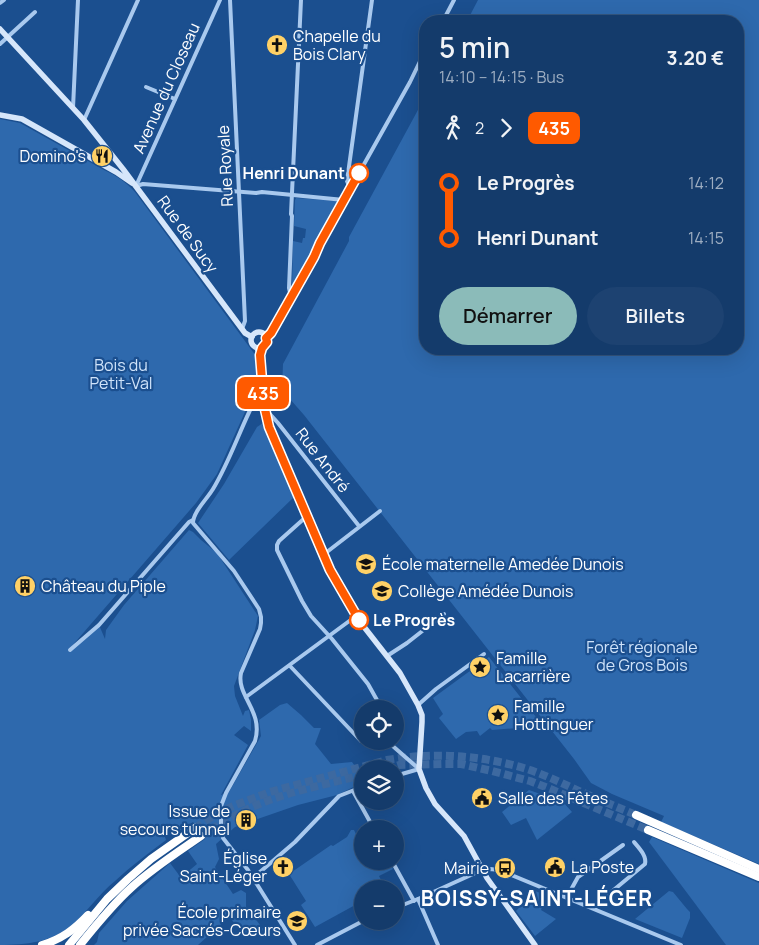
<!DOCTYPE html>
<html lang="fr">
<head>
<meta charset="utf-8">
<style>
  :root { --surface:#143b6b; --page:#1d4271; --text:#f1f3f6; --muted:#9dadc1; --line:#33557e; --accent:#8bbbb9 }
  body { margin:0; font-family:Manrope,sans-serif; background:var(--page); color:var(--text); height:100vh; display:flex; flex-direction:column; font-size:19px; white-space:nowrap }
  * { box-sizing:border-box; margin:0 }
  p { font-size:16px; color:var(--muted) }
  .icon { flex:none; width:28px; height:28px; fill:none; stroke:currentColor; stroke-width:2; stroke-linecap:round; stroke-linejoin:round }
  .map { position:relative; flex:1; overflow:hidden }
  .sheet { position:absolute; left:419px; top:15px; width:325px; height:340px; display:flex; flex-direction:column; background:var(--surface); border-radius:20px; box-shadow:0 5px 20px #0002,0 0 0 1px var(--line) }
  .sheet>* { flex:none }
  .badge { padding:0 10px; border-radius:8px; font-size:18px; line-height:32px }
  .tools { position:absolute; left:354px; top:700px; display:grid; gap:10px }
  .tools a { display:grid; place-items:center; width:50px; height:50px; border-radius:50%; background:var(--surface); box-shadow:0 5px 20px #0002,0 0 0 1px var(--line); font-size:25px }
  .map>.badge { position:absolute; translate:-50% -50%; box-shadow:0 0 0 2px #fff }
  .legs { display:flex; align-items:center; gap:8px; height:55px; padding:0 20px; font-size:16px }
  .legs p { margin-inline-start:auto }
  .head { display:flex; align-items:center; justify-content:space-between; height:85px; padding:0 20px }
  h1 { font-size:28px; font-weight:600; line-height:38px }
  .action { display:flex; gap:10px; margin-top:auto; padding:10px 20px }
  .action a { flex:1; height:58px; border-radius:30px; background:var(--accent); color:#111; font-size:20px; font-weight:600; line-height:58px; text-align:center }
  .action a+a { background:var(--page); color:var(--text) }
  ul { padding:0 20px; list-style:none }
  li { display:flex; align-items:center; gap:18px; height:55px; font-size:19px }
  li i { display:grid; place-items:center; width:8px; height:100%; margin:0 6px; background:currentColor }
  li i::after { content:''; width:12px; height:12px; margin:-6px; border:4px solid; border-radius:50%; background:var(--surface) }
  li p { margin-inline-start:auto }
  li:first-child i { background:linear-gradient(#0000 50%,currentColor 0) }
  li:last-child i { background:linear-gradient(currentColor 50%,#0000 0) }
  .map>svg:first-child { display:block }
</style>
</head>
<body>
<div class="map">
<svg width="759" height="945" viewBox="0 0 759 945">
  <rect width="100%" height="100%" fill="#1b4f8f"/>
  <!-- green -->
  <g fill="#2e69ad">
    <polygon points="478,0 759,0 759,864 661,822 664,816 612,794 591,783 574,759 304,415 282,390 283,364 349,241 349,237 425,97 425,349 738,349 738,21 467,21"/>
    <path d="M0 119 20 123 104 170C117 176 126 182 135 192L256 356 259 364V372L249 403 217 474 196 503 71 647 99 625 105 639 106 630 124 605 189 530 193 532 201 540 217 553 258 616 255 630 234 686 235 696 243 716 245 711 249 710 251 720V731L244 726 234 735 248 745 221 795 229 792 261 736 259 720 280 705 287 703 301 715 314 728H321L315 744 331 764 352 762 362 776V783L337 795 298 805 235 827 216 844 219 859 215 867 233 894 241 890 246 893V907L264 930 245 935 229 917 198 945H94L97 942 99 933 127 901 170 863 182 879 185 874 197 864 188 851 205 839 193 822 177 832 172 826 163 831 166 840C149 853 131 866 115 881 99 894 87 912 72 925 52 942 26 945 0 945Z"/>
    <polygon points="296,198 337,201 339,204 294,286 292,286 293,241 302,243 303,238 305,238 306,229 294,226 295,200"/>
    <polygon points="263,423 268,437 295,496 229,560 198,523 224,484 257,427"/>
    <polygon points="489,657 543,726 492,730 490,728 480,736 477,731 466,732 456,739 439,718 443,714 433,698"/>
    <polygon points="529,790 563,802 572,812 537,840 526,818 511,825 502,812"/>
    <polygon points="351,830 354,830 362,847 362,861 390,861 393,869 379,876 383,884 376,889 362,889 362,897 356,901 357,904 315,927 301,905 306,901 289,874 331,845 333,846 347,837"/>
    <polygon points="652,837 759,883 759,945 726,945 649,842"/>
    <polygon points="535,891 546,895 541,910 556,919 535,936 516,911"/>
    <polygon points="669,891 673,892 687,909 690,912 690,918 682,938 635,919"/>
  </g>
  <g fill="none" stroke-linecap="round" stroke-linejoin="round">
    <!-- highway-tunnel -->
    <g stroke="#3d69a0" stroke-width="8" stroke-dasharray="8 4" stroke-linecap="butt">
      <polyline points="386,769 399,765 444,764 461,764 492,771 530,781 548,788 648,830"/>
      <path d="M195 828 213 816 233 806 270 792 387 760C434 752 481 755 527 769 545 775 562 783 579 791 598 799 617 807 636 815"/>
      <path d="M201 836C216 827 231 817 248 809 284 792 324 785 362 775"/>
    </g>
    <!-- street -->
    <g stroke="#a9c9ee" stroke-width="4">
      <polyline points="230,0 245,321 242,329"/>
      <polyline points="0,3 4,0"/>
      <polyline points="443,21 454,0"/>
      <polyline points="0,44 35,12"/>
      <polyline points="146,87 175,99"/>
      <polyline points="73,108 78,0"/>
      <polyline points="84,120 138,0"/>
      <polyline points="136,186 143,184 256,193 262,192 344,200"/>
      <polyline points="136,186 220,0"/>
      <polyline points="352,187 349,186 347,181 372,0"/>
      <polyline points="291,297 289,288 292,216 291,214 301,0"/>
      <polyline points="266,337 271,333 314,257 320,243 410,82 425,51"/>
      <path d="M263 391 260 394 255 400C240 429 230 461 213 489 207 499 193 512 193 523L234 571 259 609 261 617V623L260 629 241 673C236 696 264 711 255 741L226 793 221 806V827L223 838 248 870 295 945"/>
      <polyline points="251,409 256,406 264,405"/>
      <polyline points="265,412 269,413 278,423 359,526"/>
      <polyline points="307,516 279,541 277,545 277,550 302,601 311,616 332,639 368,684 382,709"/>
      <polyline points="323,555 380,511"/>
      <polyline points="70,650 99,625 189,522 193,520"/>
      <polyline points="387,656 407,643 444,614"/>
      <path d="M290 666 361 741C368 744 374 744 381 741"/>
      <polyline points="246,697 352,619"/>
      <polyline points="418,705 436,689 484,654"/>
      <polyline points="387,741 419,769 395,776"/>
      <polyline points="353,791 374,829"/>
      <polyline points="392,861 414,901"/>
      <polyline points="253,878 295,842 339,796 362,787"/>
      <polyline points="567,897 578,877 623,845"/>
      <polyline points="418,899 438,945"/>
      <polyline points="395,908 418,899 482,870 490,869 499,870 681,945"/>
      <path d="M595 909 598 903 645 864C647 856 639 848 634 842"/>
      <polyline points="317,945 363,921"/>
    </g>
    <!-- secondary -->
    <g stroke="#d6e6fa" stroke-width="5.5">
      <polyline points="0,29 84,120 123,169 242,329 245,333 252,337"/>
      <polyline points="0,115 22,119 116,172 132,183"/>
      <circle cx="259" cy="340" r="8"/>
      <polyline points="257,348 261,356 264,405 269,427 335,580 361,623 400,673 418,705 422,715 422,722 419,769 426,788 435,804 464,836 487,878 535,945"/>
    </g>
    <!-- highway -->
    <g stroke="#fff" stroke-width="8">
      <polyline points="636,815 759,869"/>
      <polyline points="648,830 759,877"/>
      <path d="M42 945C62 939 75 929 88 915"/>
      <polyline points="69,945 107,899 128,879 151,859 195,828"/>
      <path d="M80 945C96 925 113 904 132 887 153 868 178 852 201 836"/>
    </g>
  </g>
  <g fill="none" stroke-linecap="round" stroke-linejoin="round">
    <!-- line-1 casing -->
    <g stroke="#fff" stroke-width="11">
      <polyline id="line-1" points="359,620 330,570 269,427 264,405 260,355 262,348 267,342 266,338 271,333 314,257 320,243 359,173"/>
    </g>
    <!-- line-1 -->
    <use href="#line-1" stroke="#ff5a00" stroke-width="8"/>
  </g>
  <!-- icons -->
  <defs>
    <g id="church-disc" transform="scale(1.125)"><circle r="9.5" fill="#ffd166" stroke="#1b4f8f"/><path d="M-1.2-6h2.4v3.5h3.3v2.4h-3.3V6h-2.4V-.1h-3.3v-2.4h3.3Z" fill="#111"/></g>
    <g id="restaurant-disc" transform="scale(1.125)"><circle r="9.5" fill="#ffd166" stroke="#1b4f8f"/><path d="M-5-6h1v4h1v-4h1v4h1v-4h1v5L-1.5 .5V6h-2V.5L-5-1ZM5-6V6H3V1.5H1.5Q1.5-4 5-6Z" fill="#111"/></g>
    <g id="school-disc" transform="scale(1.125)"><circle r="9.5" fill="#ffd166" stroke="#1b4f8f"/><path d="M0-5L7-2L0 1L-7-2ZM-4 1L0 2.5L4 1V4Q0 6-4 4Z" fill="#111"/></g>
    <g id="building-disc" transform="scale(1.125)"><circle r="9.5" fill="#ffd166" stroke="#1b4f8f"/><path d="M-4-6H4V6H1V3H-1V6H-4ZM-2.5-4.3h1.7v1.8h-1.7ZM.8-4.3h1.7v1.8H.8ZM-2.5-1h1.7V.8h-1.7ZM.8-1h1.7V.8H.8Z" fill="#111"/></g>
    <g id="sight-disc" transform="scale(1.125)"><circle r="9.5" fill="#ffd166" stroke="#1b4f8f"/><path d="M0-6L1.8-2.2L6-1.7L2.9 1.2L3.7 5.4L0 3.3L-3.7 5.4L-2.9 1.2L-6-1.7L-1.8-2.2Z" fill="#111"/></g>
    <g id="civic-disc" transform="scale(1.125)"><circle r="9.5" fill="#ffd166" stroke="#1b4f8f"/><path d="M-.6-6.5H3V-4.5H.6V-3L4-1V1h2V6H-6V1h2V-1L-.6-3ZM-1.2 2.5V6h2.4V2.5Z" fill="#111"/></g>
    <g id="bus-disc" transform="scale(1.125)"><circle r="9.5" fill="#ffd166" stroke="#1b4f8f"/><path d="M-5-6H5V4H4V6H2V4H-2V6H-4V4H-5ZM-3.5-4V0h7V-4ZM-3.5 1.2v1.5H-2V1.2ZM2 1.2v1.5H3.5V1.2Z" fill="#111"/></g>
  </defs>
  <g fill-rule="evenodd">
    <use href="#church-disc" x="277" y="45"/>
    <use href="#restaurant-disc" x="102" y="156"/>
    <use href="#school-disc" x="366" y="564"/>
    <use href="#building-disc" x="25" y="586"/>
    <use href="#school-disc" x="382" y="591"/>
    <use href="#sight-disc" x="480" y="667"/>
    <use href="#sight-disc" x="498" y="715"/>
    <use href="#civic-disc" x="482" y="798"/>
    <use href="#building-disc" x="246" y="820"/>
    <use href="#church-disc" x="283" y="867"/>
    <use href="#civic-disc" x="555" y="867"/>
    <use href="#bus-disc" x="505" y="868"/>
    <use href="#school-disc" x="297" y="921"/>
  </g>
  <!-- markers -->
  <g fill="#fff" stroke="#ff5a00" stroke-width="2.5">
    <circle cx="359" cy="173" r="9"/>
    <circle cx="359" cy="620" r="9"/>
  </g>
  <g text-anchor="middle" stroke-width="4.5" stroke-linejoin="round" paint-order="stroke">
    <!-- poi labels -->
    <g font-size="16" fill="#fff" stroke="#1b4f8f" text-anchor="start">
      <text x="293" y="42">Chapelle du<tspan x="293" dy="18">Bois Clary</tspan></text>
      <text x="86" y="162" text-anchor="end">Domino's</text>
      <text x="382" y="570">École maternelle Amedée Dunois</text>
      <text x="41" y="592">Château du Piple</text>
      <text x="398" y="597">Collège Amédée Dunois</text>
      <text x="496" y="664">Famille<tspan x="496" dy="18">Lacarrière</tspan></text>
      <text x="514" y="712">Famille<tspan x="514" dy="18">Hottinguer</tspan></text>
      <text x="498" y="804">Salle des Fêtes</text>
      <text x="230" y="817" text-anchor="end">Issue de<tspan x="230" dy="18">secours tunnel</tspan></text>
      <text x="267" y="864" text-anchor="end">Église<tspan x="267" dy="18">Saint-Léger</tspan></text>
      <text x="571" y="873">La Poste</text>
      <text x="489" y="874" text-anchor="end">Mairie</text>
      <text x="281" y="918" text-anchor="end">École primaire<tspan x="281" dy="18">privée Sacrés-Cœurs</tspan></text>
    </g>
    <!-- street labels -->
    <g font-size="16" fill="#fff" stroke="#1b4f8f">
      <text transform="translate(166 88) rotate(-66)" y="6">Avenue du Closeau</text>
      <text transform="translate(225 166) rotate(-93)" y="6">Rue Royale</text>
      <text transform="translate(188 234) rotate(54)" y="6">Rue de Sucy</text>
      <text transform="translate(323 460) rotate(52)" y="6">Rue André</text>
    </g>
    <!-- stop labels -->
    <g font-size="16" font-weight="bold" fill="#fff" stroke="#1b4f8f" text-anchor="end">
      <text x="345" y="179">Henri Dunant</text>
      <text x="373" y="626" text-anchor="start">Le Progrès</text>
    </g>
    <!-- park labels -->
    <g font-size="16" fill="#cfe3fa" stroke="#1b4f8f">
      <text x="121" y="371">Bois du<tspan x="121" dy="18">Petit-Val</tspan></text>
      <text x="642" y="653">Forêt régionale<tspan x="642" dy="18">de Gros Bois</tspan></text>
    </g>
    <!-- district labels -->
    <g font-size="21" font-weight="bold" letter-spacing="1" fill="#fff" stroke="#1b4f8f">
      <text x="537" y="906">BOISSY-SAINT-LÉGER</text>
    </g>
  </g>
</svg>
<div class="tools">
<a><svg class="icon" aria-label="locate" viewBox="0 0 24 24"><circle cx="12" cy="12" r="6"/><path d="M12 2v4M12 18v4M2 12h4M18 12h4"/></svg></a>
<a><svg class="icon" aria-label="layers" viewBox="0 0 24 24"><path d="M12 4l9 5-9 5-9-5zM3 14l9 5 9-5"/></svg></a>
<a>+</a>
<a>−</a>
</div>
<b class="badge" style="left:263px;top:393px;background:#ff5a00;color:#fff">435</b>
<section class="sheet">
<div class="head"><div><h1>5 min</h1><p>14:10 – 14:15 · Bus</p></div><b>3.20 €</b></div>
<div class="legs"><svg class="icon" aria-label="walk" viewBox="0 0 24 24"><circle cx="13" cy="4" r="2"/><path d="M13 8l-2 6 4 7M11 14l-3 7M7 12l3-4h3l4 4"/></svg>2<svg class="icon" aria-label="forward" viewBox="0 0 24 24"><path d="M9 5l7 7-7 7"/></svg><b class="badge" style="background:#ff5a00;color:#fff">435</b></div>
<ul>
<li><i style="color:#ff5a00"></i><b>Le Progrès</b><p>14:12</p></li>
<li><i style="color:#ff5a00"></i><b>Henri Dunant</b><p>14:15</p></li>
</ul>
<div class="action"><a>Démarrer</a><a>Billets</a></div>
</section>
</div>
</body>
</html>
